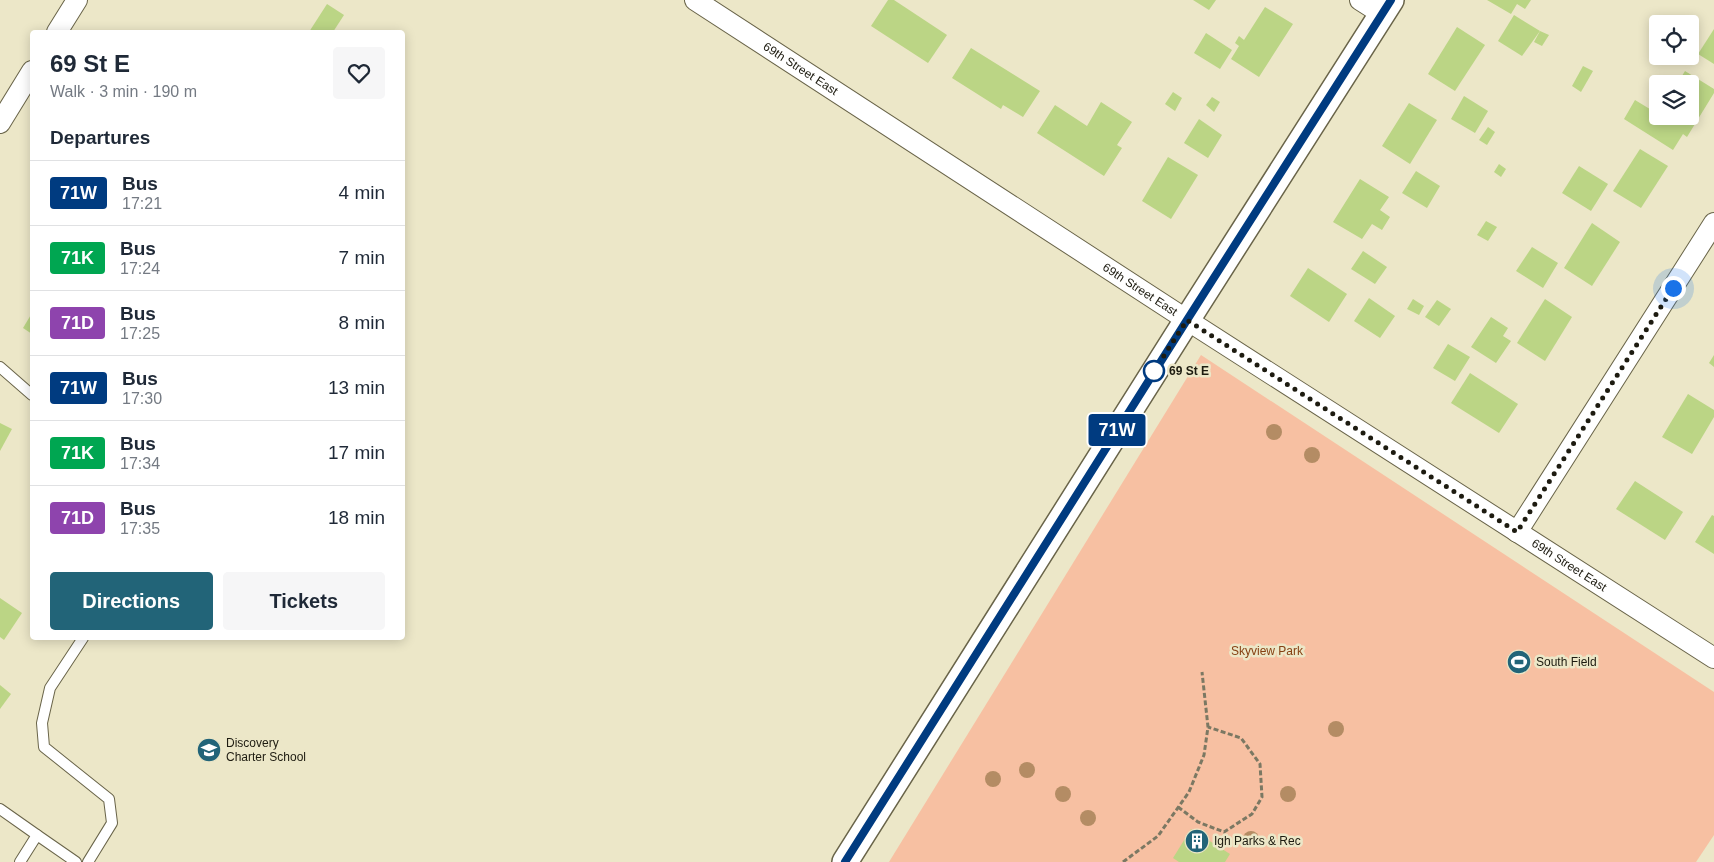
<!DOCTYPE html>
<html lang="en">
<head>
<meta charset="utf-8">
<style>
  :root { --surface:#fff; --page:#f6f6f7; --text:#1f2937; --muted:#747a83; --line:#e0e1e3; --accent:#226478 }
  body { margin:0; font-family:Helvetica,sans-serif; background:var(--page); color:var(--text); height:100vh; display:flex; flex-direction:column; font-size:19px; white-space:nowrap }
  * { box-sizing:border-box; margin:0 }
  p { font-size:16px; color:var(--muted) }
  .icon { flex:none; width:28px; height:28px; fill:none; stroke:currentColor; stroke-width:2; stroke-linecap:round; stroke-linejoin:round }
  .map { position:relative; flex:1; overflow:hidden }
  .sheet { position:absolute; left:30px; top:30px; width:375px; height:610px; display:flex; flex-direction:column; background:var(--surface); border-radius:5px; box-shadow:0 2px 12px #0003 }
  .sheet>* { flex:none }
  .badge { padding:0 10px; border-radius:4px; font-size:18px; line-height:32px }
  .fabs { position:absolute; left:1649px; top:15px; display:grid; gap:10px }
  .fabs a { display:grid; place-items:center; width:50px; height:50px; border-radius:5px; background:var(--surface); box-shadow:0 2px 12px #0003; font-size:25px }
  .you { position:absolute; width:25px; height:25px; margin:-12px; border:4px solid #fff; border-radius:50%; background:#1a73e8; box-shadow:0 0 0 8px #1a73e833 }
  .map>.badge { position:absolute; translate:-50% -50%; box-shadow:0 0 0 2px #fff }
  h2 { padding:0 20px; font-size:19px; line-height:45px }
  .round { display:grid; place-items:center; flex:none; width:52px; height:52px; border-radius:5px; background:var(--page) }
  .head { display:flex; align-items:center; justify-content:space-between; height:85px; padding:0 20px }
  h1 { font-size:24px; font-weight:800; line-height:38px }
  .cta { display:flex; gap:10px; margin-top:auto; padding:10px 20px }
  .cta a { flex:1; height:58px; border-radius:5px; background:var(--accent); color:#fff; font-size:20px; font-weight:800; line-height:58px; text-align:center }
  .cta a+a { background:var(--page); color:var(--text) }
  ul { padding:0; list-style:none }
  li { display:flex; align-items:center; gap:15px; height:65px; padding:0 20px; border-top:1px solid var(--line) }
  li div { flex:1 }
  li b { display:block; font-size:19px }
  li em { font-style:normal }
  li .badge { min-width:55px; font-weight:700; text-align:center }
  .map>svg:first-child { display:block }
</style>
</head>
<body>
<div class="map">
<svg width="1714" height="862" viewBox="0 0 1714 862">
  <rect width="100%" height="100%" fill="#ece7c8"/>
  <!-- green -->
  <polygon fill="#f7c0a2" points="1201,355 1714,692 1714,835 1696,862 889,862"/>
  <!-- building -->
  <g fill="#bbd585">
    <polygon points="888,0 894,0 947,35 928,63 871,26"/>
    <polygon points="1193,0 1216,0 1209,10"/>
    <polygon points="1487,0 1531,0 1525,9 1517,4 1511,14"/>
    <polygon points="327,4 344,15 333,32 309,32"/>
    <polygon points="1265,7 1293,24 1259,77 1231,59 1239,46 1235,43 1239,36 1244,40"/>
    <polygon points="1514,15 1540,31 1522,56 1498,41"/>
    <polygon points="1457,27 1485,45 1455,91 1428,74"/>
    <polygon points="1714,29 1714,64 1698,54"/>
    <polygon points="1540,31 1549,35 1542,46 1534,42"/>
    <polygon points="1206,33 1232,50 1220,69 1194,53"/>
    <polygon points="971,48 1040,91 1023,117 1003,105 1001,109 952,78"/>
    <polygon points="1583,66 1593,71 1581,92 1572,86"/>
    <polygon points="1685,71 1714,89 1714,93 1687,137 1683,134 1673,150 1624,119 1635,100 1658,114 1658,116 1690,116 1690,84 1677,84"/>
    <polygon points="1173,92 1182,98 1175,111 1165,104"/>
    <polygon points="1464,96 1488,111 1475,133 1451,119"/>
    <polygon points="1212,97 1220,102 1214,112 1206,105"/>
    <polygon points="1101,102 1132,122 1117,145 1122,148 1104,176 1037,133 1055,105 1087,126"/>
    <polygon points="1409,103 1437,120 1410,164 1382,146"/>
    <polygon points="1199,119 1222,135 1208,158 1184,143"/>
    <polygon points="1488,127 1495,132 1487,145 1479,140"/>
    <polygon points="1640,149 1668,166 1641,208 1613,191"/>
    <polygon points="1168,157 1198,175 1171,219 1142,201"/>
    <polygon points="1499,164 1506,169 1501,177 1494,172"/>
    <polygon points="1579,166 1608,184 1591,211 1562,193"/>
    <polygon points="1416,171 1440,186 1427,208 1402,193"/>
    <polygon points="1360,179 1389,197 1380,210 1390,217 1382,230 1372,224 1362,239 1333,222"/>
    <polygon points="1486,221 1497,227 1488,241 1477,235"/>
    <polygon points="1592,223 1620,242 1592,286 1564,268"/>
    <polygon points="1532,247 1558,263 1543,288 1516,271"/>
    <polygon points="1363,251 1387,267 1375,284 1351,269"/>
    <polygon points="1308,268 1347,294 1329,322 1290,296"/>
    <polygon points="1369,298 1395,316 1380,338 1354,321"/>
    <polygon points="1413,299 1424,306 1419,315 1407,309"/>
    <polygon points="1545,299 1572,317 1545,361 1517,343"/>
    <polygon points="1437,300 1451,309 1439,326 1425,317"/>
    <polygon points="32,313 32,334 23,328"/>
    <polygon points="1491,317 1508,328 1503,336 1511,341 1496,363 1471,347"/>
    <polygon points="1448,344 1470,357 1455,381 1433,368"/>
    <polygon points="1714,355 1714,367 1709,363"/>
    <polygon points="1470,373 1518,404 1499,433 1451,403"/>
    <polygon points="1688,394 1714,410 1714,417 1692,454 1662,437"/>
    <polygon points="0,423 12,429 0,451"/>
    <polygon points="1635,481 1683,512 1665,540 1616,509"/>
    <polygon points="1712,515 1714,516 1714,554 1695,542"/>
    <polygon points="0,598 22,613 4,640 0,637"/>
    <polygon points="0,685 11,694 0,709"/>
    <polygon points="1191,829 1230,854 1225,862 1179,862 1173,858"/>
  </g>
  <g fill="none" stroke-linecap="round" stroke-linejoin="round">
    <!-- service casing -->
    <g stroke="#696449" stroke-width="12">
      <g id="service">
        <polyline points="0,367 32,395"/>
        <polyline points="83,638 50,688 42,723 44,747 109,799 112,823 88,862"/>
        <polyline points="0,809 37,835"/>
        <polyline points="20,862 37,835 76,862"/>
      </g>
    </g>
    <!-- minor casing -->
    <g stroke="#696449" stroke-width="22">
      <g id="minor">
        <path id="s1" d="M695 0 1187 320 1714 658"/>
        <polyline points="1360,0 1382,14"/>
        <polyline points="57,32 77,0"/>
        <polyline points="0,123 32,71"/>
        <polyline points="1517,532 1714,223"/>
      </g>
    </g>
    <!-- tertiary casing -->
    <g stroke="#696449" stroke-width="28">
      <polyline id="tertiary" points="845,862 1187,320 1391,0"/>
    </g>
    <!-- path -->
    <g stroke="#7b7863" stroke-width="3" stroke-dasharray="5 2.5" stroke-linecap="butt">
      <polyline points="1178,807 1198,822 1224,832 1252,814 1262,797 1260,764 1241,738 1208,727"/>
      <polyline points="1123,862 1158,836 1189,792 1204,755 1208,727 1202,672"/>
    </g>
    <!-- service -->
    <use href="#service" stroke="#fff" stroke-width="10"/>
    <!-- minor -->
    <use href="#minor" stroke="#fff" stroke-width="20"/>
    <!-- tertiary -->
    <use href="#tertiary" stroke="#fff" stroke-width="25"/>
  </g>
  <!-- trees -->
  <g fill="#b48c64">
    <circle cx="1274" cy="432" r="8"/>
    <circle cx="1312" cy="455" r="8"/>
    <circle cx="1336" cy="729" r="8"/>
    <circle cx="1027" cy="770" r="8"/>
    <circle cx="993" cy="779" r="8"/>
    <circle cx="1063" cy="794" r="8"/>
    <circle cx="1288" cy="794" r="8"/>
    <circle cx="1088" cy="818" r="8"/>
    <circle cx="1251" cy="839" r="8"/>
  </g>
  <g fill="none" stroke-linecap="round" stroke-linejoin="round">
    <!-- line casing -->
    <g stroke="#fff" stroke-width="11">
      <polyline id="line" points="845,862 1187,320 1391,0"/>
    </g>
    <!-- line -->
    <use href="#line" stroke="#003b80" stroke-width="8"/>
    <!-- walk -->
    <polyline stroke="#1d1b10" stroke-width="5" stroke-dasharray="0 9" points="1154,371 1187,320 1517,532 1673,288"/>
  </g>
  <!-- icons -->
  <defs>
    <g id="stadium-disc" transform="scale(1.25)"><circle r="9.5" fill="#226478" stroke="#ece7c8"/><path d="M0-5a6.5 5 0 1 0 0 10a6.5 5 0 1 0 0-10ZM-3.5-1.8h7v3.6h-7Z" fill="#fff"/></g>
    <g id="school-disc" transform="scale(1.25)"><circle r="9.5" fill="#226478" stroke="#ece7c8"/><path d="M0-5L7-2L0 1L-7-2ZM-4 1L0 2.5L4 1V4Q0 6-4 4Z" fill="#fff"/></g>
    <g id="building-disc" transform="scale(1.25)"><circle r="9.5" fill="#226478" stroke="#ece7c8"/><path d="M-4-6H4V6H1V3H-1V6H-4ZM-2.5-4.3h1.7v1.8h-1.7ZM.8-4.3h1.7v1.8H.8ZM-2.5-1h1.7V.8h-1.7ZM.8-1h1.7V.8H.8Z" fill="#fff"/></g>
  </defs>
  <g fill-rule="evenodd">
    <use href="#stadium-disc" x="1519" y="662"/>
    <use href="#school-disc" x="209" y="750"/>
    <use href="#building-disc" x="1197" y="841"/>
  </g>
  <!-- markers -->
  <circle fill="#fff" stroke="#003b80" stroke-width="2.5" cx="1154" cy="371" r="10"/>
  <g text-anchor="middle" stroke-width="5" stroke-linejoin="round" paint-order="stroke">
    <!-- street labels -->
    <g font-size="12" fill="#1d1b10" stroke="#ece7c8">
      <text dy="4" stroke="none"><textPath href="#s1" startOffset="126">69th Street East</textPath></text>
      <text dy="4" stroke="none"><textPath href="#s1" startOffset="531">69th Street East</textPath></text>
      <text dy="4" stroke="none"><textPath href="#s1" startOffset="1041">69th Street East</textPath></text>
    </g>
    <!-- stop labels -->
    <g font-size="12" font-weight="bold" fill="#1d1b10" stroke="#ece7c8" text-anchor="start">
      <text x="1169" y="375">69 St E</text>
    </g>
    <!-- park labels -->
    <g font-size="12" fill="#864113" stroke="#ece7c8">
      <text x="1267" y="655">Skyview Park</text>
    </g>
    <!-- poi labels -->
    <g font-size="12" fill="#1d1b10" stroke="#ece7c8" text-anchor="start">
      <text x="1536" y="666">South Field</text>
      <text x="226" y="747">Discovery<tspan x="226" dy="14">Charter School</tspan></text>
      <text x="1214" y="845">Igh Parks &amp; Rec</text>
    </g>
  </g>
</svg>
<div class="fabs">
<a><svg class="icon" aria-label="locate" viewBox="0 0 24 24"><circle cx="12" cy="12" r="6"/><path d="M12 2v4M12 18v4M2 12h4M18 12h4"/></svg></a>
<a><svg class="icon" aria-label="layers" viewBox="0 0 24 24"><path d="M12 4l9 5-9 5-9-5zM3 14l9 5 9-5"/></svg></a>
</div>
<div class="you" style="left:1673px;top:288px"></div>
<b class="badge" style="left:1117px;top:430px;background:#003b80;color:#fff">71W</b>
<section class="sheet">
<div class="head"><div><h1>69 St E</h1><p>Walk · 3 min · 190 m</p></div><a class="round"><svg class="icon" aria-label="heart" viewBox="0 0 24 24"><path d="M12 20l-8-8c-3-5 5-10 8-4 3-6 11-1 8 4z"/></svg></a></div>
<h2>Departures</h2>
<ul>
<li><span class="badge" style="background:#003b80;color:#fff">71W</span><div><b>Bus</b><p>17:21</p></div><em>4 min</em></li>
<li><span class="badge" style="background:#00a651;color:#fff">71K</span><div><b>Bus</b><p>17:24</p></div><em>7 min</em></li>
<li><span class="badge" style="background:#8e44ad;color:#fff">71D</span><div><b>Bus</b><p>17:25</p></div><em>8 min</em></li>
<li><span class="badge" style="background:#003b80;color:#fff">71W</span><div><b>Bus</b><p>17:30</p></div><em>13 min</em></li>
<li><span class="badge" style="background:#00a651;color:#fff">71K</span><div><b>Bus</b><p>17:34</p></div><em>17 min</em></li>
<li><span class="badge" style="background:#8e44ad;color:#fff">71D</span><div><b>Bus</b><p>17:35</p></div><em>18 min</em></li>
</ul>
<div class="cta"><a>Directions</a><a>Tickets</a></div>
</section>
</div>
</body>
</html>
